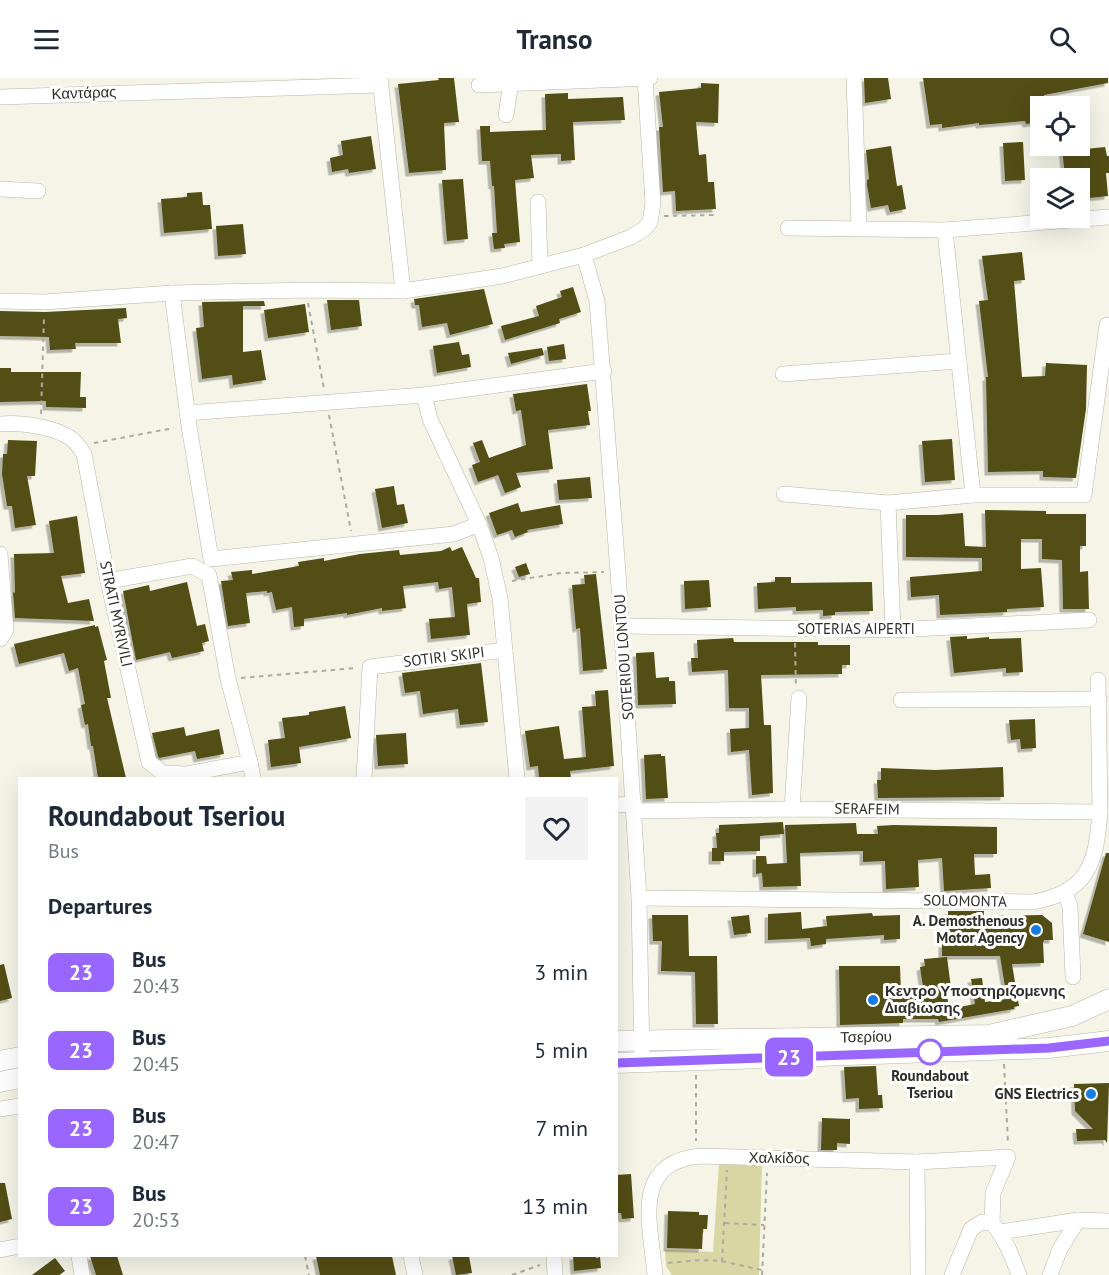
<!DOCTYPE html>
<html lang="en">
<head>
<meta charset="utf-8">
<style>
  :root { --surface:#fff; --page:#f2f2f3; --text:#1f2937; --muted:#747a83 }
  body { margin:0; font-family:"PT Sans",sans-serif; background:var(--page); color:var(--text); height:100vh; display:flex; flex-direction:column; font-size:22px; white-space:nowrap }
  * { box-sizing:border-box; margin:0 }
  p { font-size:20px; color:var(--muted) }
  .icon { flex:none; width:33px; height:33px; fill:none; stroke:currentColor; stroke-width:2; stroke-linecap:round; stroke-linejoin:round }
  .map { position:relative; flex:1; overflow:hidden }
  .details { position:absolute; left:18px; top:699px; width:600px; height:480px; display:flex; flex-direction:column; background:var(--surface); border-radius:0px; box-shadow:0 6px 24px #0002 }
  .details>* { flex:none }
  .badge { padding:0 12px; border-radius:9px; font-size:21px; line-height:39px }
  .controls { position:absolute; left:1030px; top:18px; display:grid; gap:12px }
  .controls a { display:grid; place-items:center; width:60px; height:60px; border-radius:0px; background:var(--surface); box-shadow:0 6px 24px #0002; font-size:30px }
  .map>.badge { position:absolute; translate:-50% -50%; box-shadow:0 0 0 3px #fff }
  h2 { padding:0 30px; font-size:22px; line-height:54px }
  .round { display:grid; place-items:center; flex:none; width:63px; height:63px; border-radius:0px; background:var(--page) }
  .summary { display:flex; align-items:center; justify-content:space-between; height:102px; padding:0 30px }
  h1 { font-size:28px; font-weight:700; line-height:45px }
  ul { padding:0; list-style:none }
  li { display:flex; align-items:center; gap:18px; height:78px; padding:0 30px }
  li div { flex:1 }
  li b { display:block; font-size:22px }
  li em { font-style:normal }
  li .badge { min-width:66px; font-weight:700; text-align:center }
  header { display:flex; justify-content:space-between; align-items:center; height:78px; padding:0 30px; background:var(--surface); font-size:27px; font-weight:700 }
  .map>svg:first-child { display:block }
</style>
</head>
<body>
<header><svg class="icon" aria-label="menu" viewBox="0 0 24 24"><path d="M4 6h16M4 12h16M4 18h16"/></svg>Transo<svg class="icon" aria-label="search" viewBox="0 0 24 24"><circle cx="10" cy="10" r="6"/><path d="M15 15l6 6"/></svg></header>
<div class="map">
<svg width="1109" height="1197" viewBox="0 0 1109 1197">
  <defs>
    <filter id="shadow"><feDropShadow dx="-3.5" dy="3.5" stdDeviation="0" flood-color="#0004"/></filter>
  </defs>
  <rect width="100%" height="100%" fill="#f5f4e7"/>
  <!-- green -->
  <polygon fill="#dad6a4" points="719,1085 762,1085 759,1197 672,1197 666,1188 665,1172 713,1174"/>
  <!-- building -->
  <g fill="#524d12" filter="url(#shadow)">
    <polygon points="438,0 454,0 459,44 444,45 446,92 409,95 398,6 439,2"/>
    <polygon points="864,0 888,0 891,21 865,25"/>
    <polygon points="923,0 1108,0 1108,5 1044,17 1045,28 1041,28 1041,44 1026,46 1025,43 979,47 979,45 942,50 942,46 930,47"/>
    <polygon points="701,5 719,6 718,45 696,44 699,77 706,76 708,104 714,104 716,131 676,133 675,113 663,114 659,49 663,49 659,14 701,10"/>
    <polygon points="568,15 568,21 623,19 625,42 573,44 575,82 561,83 561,76 531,77 534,100 515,102 520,164 504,166 505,170 494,171 492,155 497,155 494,108 492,108 490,83 482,83 480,48 490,48 490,54 546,52 545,16"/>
    <polygon points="371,58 376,91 349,95 348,91 332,94 330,80 343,77 341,63"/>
    <polygon points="1023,64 1025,102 1005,103 1003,65"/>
    <polygon points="891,68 897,108 902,107 906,131 890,134 888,127 871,130 867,107 867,102 869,101 866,72"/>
    <polygon points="1084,68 1085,71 1105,69 1107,78 1109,78 1109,95 1106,95 1108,118 1080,121 1080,100 1065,100 1062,69"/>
    <polygon points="463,101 468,161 447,163 442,102"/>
    <polygon points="202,114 203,127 210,127 212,151 164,155 161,121 187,119 187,115"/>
    <polygon points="243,146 246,176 218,178 216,148"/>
    <polygon points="1022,174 1025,202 1014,203 1022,299 1045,298 1046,285 1087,287 1086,331 1076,400 1043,399 1043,393 988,394 986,299 988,299 979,223 988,222 982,178"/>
    <polygon points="573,209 581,234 559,241 560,245 505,262 501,248 539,238 536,228 562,219 560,213"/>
    <polygon points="484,211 493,246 450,257 447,245 422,249 419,227 415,227 414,221"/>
    <polygon points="327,222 359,222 362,248 331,252"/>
    <polygon points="264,223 265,228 243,228 243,274 261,272 266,302 233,307 232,297 202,301 196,250 204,249 202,224"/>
    <polygon points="305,226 309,254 268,260 264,232"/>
    <polygon points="126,230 127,240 118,241 121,265 75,265 76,271 50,272 49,259 0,258 0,233 45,234"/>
    <polygon points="459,264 462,277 469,276 471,289 437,295 433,268"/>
    <polygon points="564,266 566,281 549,283 547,269"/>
    <polygon points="542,270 544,277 511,286 508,275"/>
    <polygon points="0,290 11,290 11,294 81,294 80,319 86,319 86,330 46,329 46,323 0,324"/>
    <polygon points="587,306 591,333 588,333 590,347 548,352 553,391 516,395 521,409 505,415 498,397 478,404 472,387 480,384 473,365 482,362 489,380 526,367 521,332 516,333 513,316"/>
    <polygon points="952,361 955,402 925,404 922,363"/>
    <polygon points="8,362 37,363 35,398 27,398 36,447 15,450 12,428 7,428 2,396 3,376 7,376"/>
    <polygon points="590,399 592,420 559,422 557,402"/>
    <polygon points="394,408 397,427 404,426 408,445 382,450 375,411"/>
    <polygon points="518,425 521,434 560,427 563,446 527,452 528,454 515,459 512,452 497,457 489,435"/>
    <polygon points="985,432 1046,433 1046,436 1086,436 1086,468 1080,468 1080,494 1088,493 1089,531 1063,531 1062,482 1042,481 1042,461 1021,461 1021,491 1041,490 1044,529 1007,531 1007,534 940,537 939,517 911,519 910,499 982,493 982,480 906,479 906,437 938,437 963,435 965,468 986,469"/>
    <polygon points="77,438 85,495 61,498 68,525 89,521 94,543 15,540 13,514 15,515 14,476 54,475 49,443"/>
    <polygon points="450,469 452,473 462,469 476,500 479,500 481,524 467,526 470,557 431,561 429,541 455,539 452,509 439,511 438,504 403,508 406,530 382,533 382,530 347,537 347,535 304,541 304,548 294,549 292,529 276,532 272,514 267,515 267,513 246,515 250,545 228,548 221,503 233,502 231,494 252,492 252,496 299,488 298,484 324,480 324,483 360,476 399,472 400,477 441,473"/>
    <polygon points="526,485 530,496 519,499 515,489"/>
    <polygon points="596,496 607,591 583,593 580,550 576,551 572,507 585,506 584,497"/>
    <polygon points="775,499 791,499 791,505 872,504 873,533 835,534 835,537 823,538 823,532 796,533 796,529 758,531 757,505 775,504"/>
    <polygon points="709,502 711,529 685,531 684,503"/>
    <polygon points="187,504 197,548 205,546 209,563 202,565 204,573 172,580 170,574 136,582 123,513 149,507 150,513"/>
    <polygon points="95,547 95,549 98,548 107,582 104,583 111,620 107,620 126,700 98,700 93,668 91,668 88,646 85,647 81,627 85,626 78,590 69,593 64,575 19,586 14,566"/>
    <polygon points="967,558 967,561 989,559 989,561 1021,560 1023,594 1006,595 1006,590 954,595 950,559"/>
    <polygon points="733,560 734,564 818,564 818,567 850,567 850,587 842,587 842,596 761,597 764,647 771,647 773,715 752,717 749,672 731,674 730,651 749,650 749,630 729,630 728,592 692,594 691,580 698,580 697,562"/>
    <polygon points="654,574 656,600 669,599 669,603 675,603 676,626 638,627 636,575"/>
    <polygon points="481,585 488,644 460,647 458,631 423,636 420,613 405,615 402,595"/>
    <polygon points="608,612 614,688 570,693 571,700 539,700 538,688 530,689 525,653 559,648 564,681 586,679 582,629 596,628 595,613"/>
    <polygon points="345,628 351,660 299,669 301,685 271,689 268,662 285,660 282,640 309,637 309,634"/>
    <polygon points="1035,641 1036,670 1021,671 1020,661 1011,662 1009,642"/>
    <polygon points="184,649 186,658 219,651 224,676 197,681 195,673 159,680 158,678 152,655"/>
    <polygon points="406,655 408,686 378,688 376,657"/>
    <polygon points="661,676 661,678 665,678 668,720 646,721 644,677"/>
    <polygon points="1003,689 1004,719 878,720 877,702 881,702 881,690 935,692"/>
    <polygon points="783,744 784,756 760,758 760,773 724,774 724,783 712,783 712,770 717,770 716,755 719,755 719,747"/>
    <polygon points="856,745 857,756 878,756 877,748 894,747 997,749 997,776 974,776 975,797 990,796 991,810 944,813 942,780 918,782 919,809 886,811 885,783 863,784 863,773 800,775 801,808 763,809 762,795 756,796 756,778 766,778 767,786 787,785 785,747"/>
    <polygon points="1106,775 1109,775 1109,864 1083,856"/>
    <polygon points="948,833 984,833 984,838 1042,837 1052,845 1053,862 1044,862 1043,865 1044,885 1012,886 1019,928 1014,929 1014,931 939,944 938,941 903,941 903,945 840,947 839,888 900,888 901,917 924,916 920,889 925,888 924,881 947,879 951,910 946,910 949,931 975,926 971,901 982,900 985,924 1007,921 1000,878 942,878 942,866 949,866"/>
    <polygon points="801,834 802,851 827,848 826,838 872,835 873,838 900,837 900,861 884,862 884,857 826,861 826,866 811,868 810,860 768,862 768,836"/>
    <polygon points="652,837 688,837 689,878 717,878 718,946 696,946 695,894 661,893 662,863 653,863"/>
    <polygon points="749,837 751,855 734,857 731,839"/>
    <polygon points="4,886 12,920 0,923 0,887"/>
    <polygon points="876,988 878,1017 882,1017 883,1030 859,1031 859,1020 846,1021 844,989"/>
    <polygon points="1109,1005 1107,1065 1105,1062 1077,1063 1076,1051 1093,1051 1075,1033 1074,1006"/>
    <polygon points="822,1040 850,1041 850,1066 837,1065 837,1072 821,1072"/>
    <polygon points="631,1096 634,1140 622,1141 621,1135 616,1135 616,1097"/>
    <polygon points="0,1105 5,1105 12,1141 0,1144"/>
    <polygon points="668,1133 699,1134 699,1137 708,1137 707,1151 703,1151 702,1171 667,1170"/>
    <polygon points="90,1178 117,1178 123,1197 96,1197"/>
    <polygon points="316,1178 392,1178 396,1197 320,1197"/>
    <polygon points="452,1178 469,1178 472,1195 456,1197"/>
    <polygon points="573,1178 596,1178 596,1180 600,1179 601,1190 574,1193"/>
    <polygon points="55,1180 65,1193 59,1197 32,1197"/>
  </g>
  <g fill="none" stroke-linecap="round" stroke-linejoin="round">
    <!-- minor casing -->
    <g stroke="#b7b6a9" stroke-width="16">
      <g id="minor">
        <polyline points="380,0 403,213"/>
        <polyline points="854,0 859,150"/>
        <polyline points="479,7 650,0"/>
        <polyline points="0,19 380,7"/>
        <polyline points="506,37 511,4"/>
        <polyline points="0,111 38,113"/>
        <polyline points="538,124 540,187"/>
        <polyline points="788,150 945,152 1109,139"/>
        <polyline points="945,152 973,417"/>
        <polyline points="584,177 597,223 618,494 639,820 642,983"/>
        <polyline points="172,215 189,348 211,481 454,456 479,446"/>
        <polyline points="0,223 44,224 172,215 305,212 403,213 502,198 584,177 631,159 644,151 650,144 653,125 645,0"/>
        <polyline points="783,296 959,283"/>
        <polyline points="424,317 430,341 479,446 491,480 500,520 517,700"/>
        <polyline points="187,335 424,317 604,293"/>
        <path d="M0 346C20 344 60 349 75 364 78 367 81 372 84 376L108 503 149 684 163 695 186 696 250 684"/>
        <polyline points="784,416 888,425 973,417 1084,417 1107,247"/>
        <polyline points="888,425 893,552"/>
        <polyline points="0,476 6,552 0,561"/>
        <polyline points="108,503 192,488 209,497 228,601 250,684 253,700"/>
        <polyline points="622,548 893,552 1089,542"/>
        <polyline points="901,622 1099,621"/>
        <polyline points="364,700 370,589 505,572"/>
        <polyline points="616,727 634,726"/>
        <polyline points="792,731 799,620"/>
        <polyline points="635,733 792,731 1100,734"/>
        <polyline points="1065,815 1070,828 1073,899"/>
        <path d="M639 820 1033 824C1089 814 1096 785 1100 734L1098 602"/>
        <polyline points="0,1031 20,1028"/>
        <polyline points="917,1084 918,1197"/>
        <polyline points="1000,1154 1078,1142 1109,1143"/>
        <polyline points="0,1172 20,1168"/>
        <polyline points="79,1178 82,1197"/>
        <polyline points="411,1178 415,1197"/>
        <polyline points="554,1178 555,1197"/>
        <path d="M655 1197C651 1147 630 1085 700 1078L917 1084 1008 1079 993 1115 992 1145C1005 1160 1012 1178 1019 1197"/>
        <polyline points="952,1197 971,1151 982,1144 992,1145"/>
        <polyline points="1050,1197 1060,1171 1078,1142"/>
      </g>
    </g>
    <!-- major casing -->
    <g stroke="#b7b6a9" stroke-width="21">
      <g id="major">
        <polyline points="616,963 989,957 1072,938 1109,921"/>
        <polyline points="0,983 20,979"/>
        <polyline points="616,985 1049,970 1109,963"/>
        <polyline points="0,1004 20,1000"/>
      </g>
    </g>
    <!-- path -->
    <g stroke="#acaba1" stroke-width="2" stroke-dasharray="4.5 4.5" stroke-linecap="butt">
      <polyline points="664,138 715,137"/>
      <polyline points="308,225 324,311"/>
      <polyline points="41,336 44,239"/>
      <polyline points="329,337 351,453"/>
      <polyline points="94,365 174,350"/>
      <polyline points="512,503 561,495 604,494"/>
      <polyline points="795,565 796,608"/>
      <polyline points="241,600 355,590"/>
      <polyline points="1004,986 1008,1065"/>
      <polyline points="696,997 696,1063"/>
      <polyline points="725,1145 764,1147"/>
      <polyline points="305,1178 309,1197"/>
      <polyline points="722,1184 727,1092"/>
      <polyline points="668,1185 700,1182 721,1183 762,1192"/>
      <polyline points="512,1197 540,1187"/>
      <polyline points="762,1197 767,1095"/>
    </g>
    <!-- minor -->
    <use href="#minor" stroke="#fff" stroke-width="15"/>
    <!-- major -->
    <use href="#major" stroke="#fff" stroke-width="20"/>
  </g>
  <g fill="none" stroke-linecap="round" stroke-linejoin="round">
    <!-- line casing -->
    <g stroke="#fff" stroke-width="14">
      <polyline id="line" points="616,985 1049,970 1109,963"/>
    </g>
    <!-- line -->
    <use href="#line" stroke="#96f" stroke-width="9"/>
  </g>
  <!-- markers -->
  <g fill="#167ce5" stroke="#fff" stroke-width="2">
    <circle cx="1036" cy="852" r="6"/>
    <circle cx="873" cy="922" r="6"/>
    <circle cx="1091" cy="1016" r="6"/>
  </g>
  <circle fill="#fff" stroke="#96f" stroke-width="3" cx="930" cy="974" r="12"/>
  <g text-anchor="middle" stroke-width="6" stroke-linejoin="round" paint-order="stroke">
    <!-- street labels -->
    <g font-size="15" fill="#2e2d28" stroke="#fff">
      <text transform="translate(84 15) rotate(-2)" y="5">Καντάρας</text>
      <text transform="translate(116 536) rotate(78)" y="5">STRATI MYRIVILI</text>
      <text x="856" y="556">SOTERIAS AIPERTI</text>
      <text transform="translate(444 579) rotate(-7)" y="5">SOTIRI SKIPI</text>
      <text transform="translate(624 579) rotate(-94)" y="5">SOTERIOU LONTOU</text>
      <text transform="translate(867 731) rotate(1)" y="5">SERAFEIM</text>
      <text transform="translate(965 823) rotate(1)" y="5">SOLOMONTA</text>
      <text transform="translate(866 959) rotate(-1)" y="5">Τσερίου</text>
      <text transform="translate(779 1080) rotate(1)" y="5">Χαλκίδος</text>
    </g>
    <!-- poi labels -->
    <g font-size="15" font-weight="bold" fill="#2e2d28" stroke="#fff" text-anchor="end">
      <text x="1024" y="848">A. Demosthenous<tspan x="1024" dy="17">Motor Agency</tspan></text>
      <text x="885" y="918" text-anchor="start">Κεντρο Υποστηριζομενης<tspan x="885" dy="17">Διαβιωσης</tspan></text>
      <text x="1079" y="1021">GNS Electrics</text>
    </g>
    <!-- stop labels -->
    <g font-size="15" font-weight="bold" fill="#2e2d28" stroke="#fff">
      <text x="930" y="1003">Roundabout<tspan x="930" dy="17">Tseriou</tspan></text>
    </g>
  </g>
</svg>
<div class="controls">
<a><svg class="icon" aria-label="locate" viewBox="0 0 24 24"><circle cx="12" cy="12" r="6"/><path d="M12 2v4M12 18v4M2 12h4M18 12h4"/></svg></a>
<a><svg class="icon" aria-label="layers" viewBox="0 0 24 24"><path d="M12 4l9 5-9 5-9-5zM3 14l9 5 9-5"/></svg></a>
</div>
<b class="badge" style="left:789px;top:979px;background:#96f;color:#fff">23</b>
<section class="details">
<div class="summary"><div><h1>Roundabout Tseriou</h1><p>Bus</p></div><a class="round"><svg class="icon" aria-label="heart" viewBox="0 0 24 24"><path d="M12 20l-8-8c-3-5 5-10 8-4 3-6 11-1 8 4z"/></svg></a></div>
<h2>Departures</h2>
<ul>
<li><span class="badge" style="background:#96f;color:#fff">23</span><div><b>Bus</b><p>20:43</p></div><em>3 min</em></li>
<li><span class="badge" style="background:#96f;color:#fff">23</span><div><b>Bus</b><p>20:45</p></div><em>5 min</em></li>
<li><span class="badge" style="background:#96f;color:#fff">23</span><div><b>Bus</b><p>20:47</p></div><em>7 min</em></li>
<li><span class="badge" style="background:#96f;color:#fff">23</span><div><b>Bus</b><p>20:53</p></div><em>13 min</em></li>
</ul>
</section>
</div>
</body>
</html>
